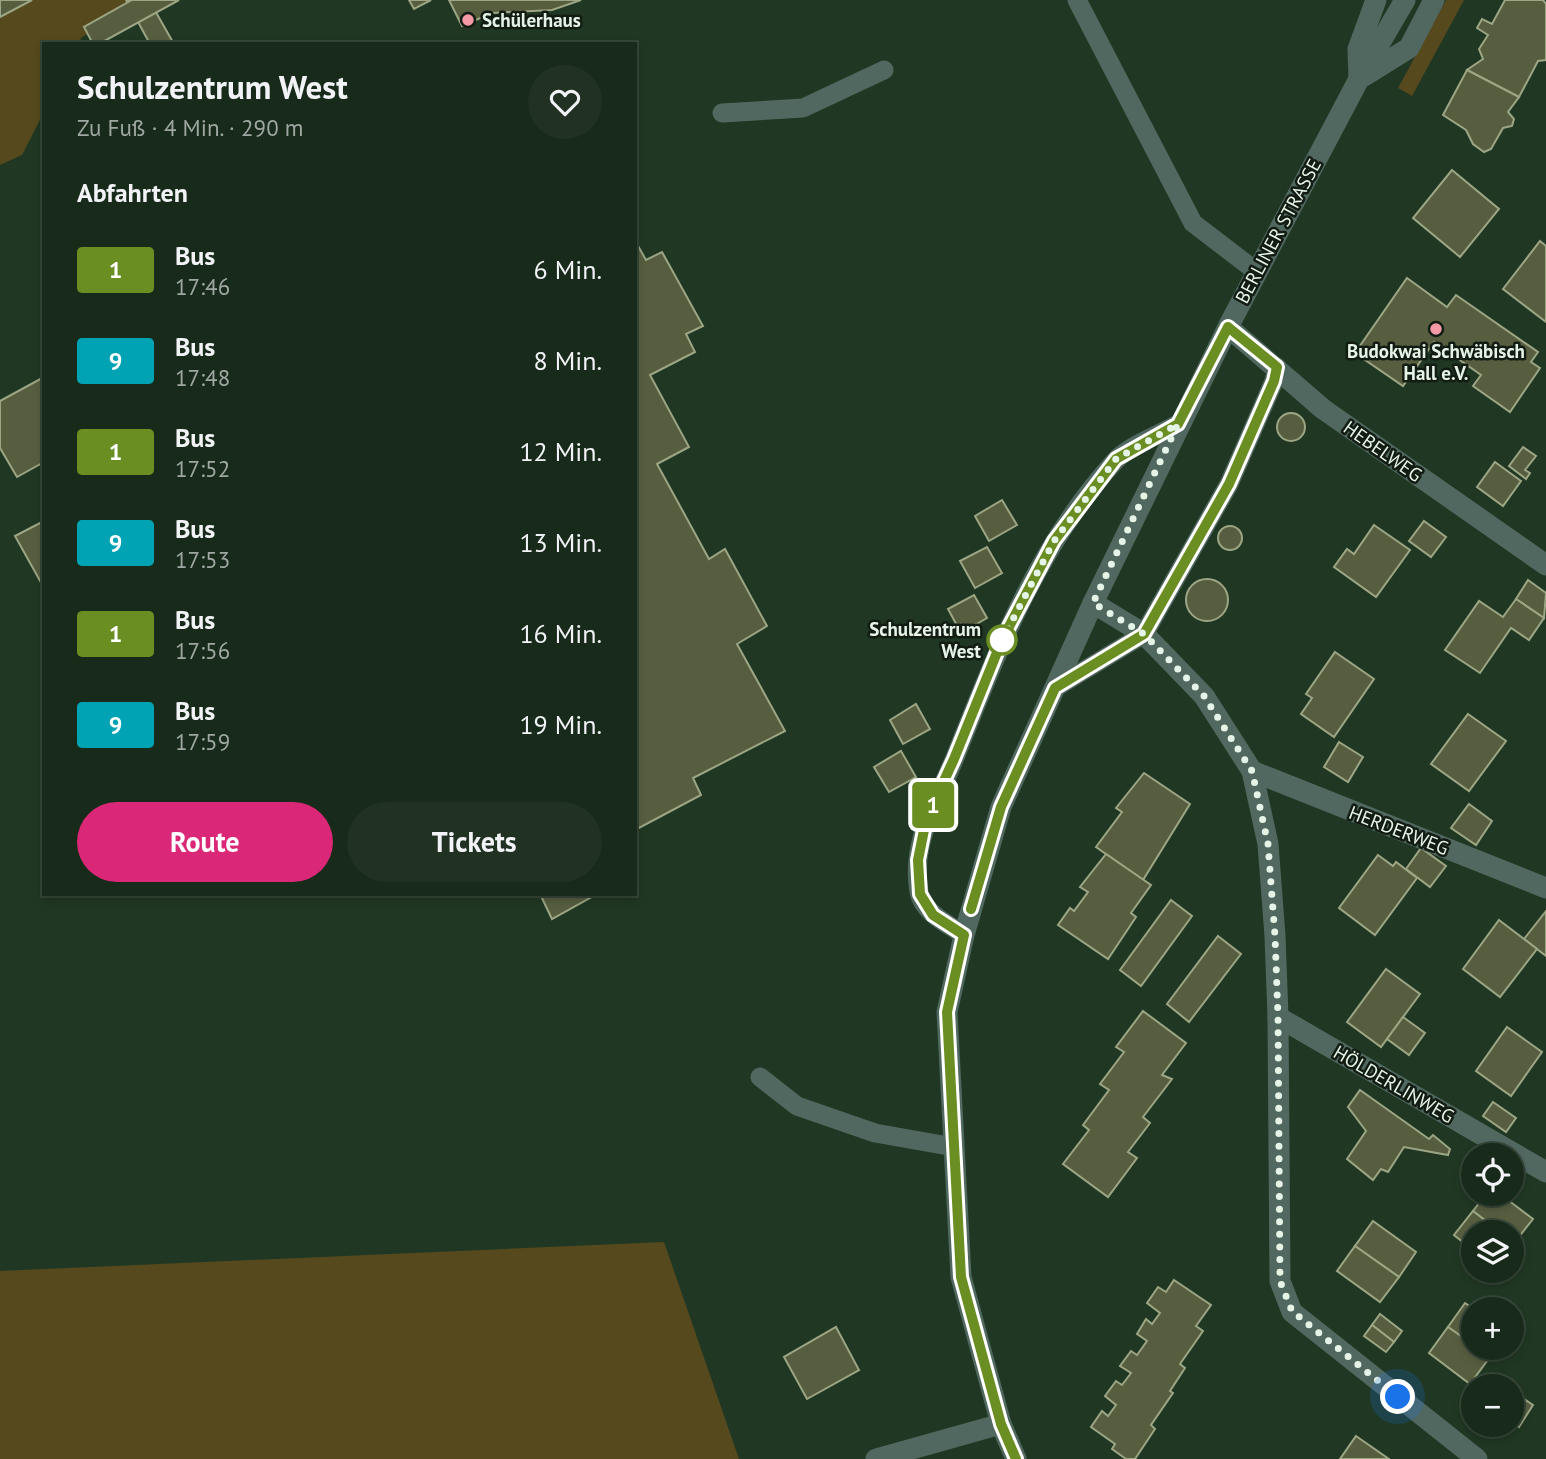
<!DOCTYPE html>
<html lang="de">
<head>
<meta charset="utf-8">
<style>
  :root { --surface:#182a1a; --page:#213223; --text:#f1f3f6; --muted:#9fa7a2; --line:#364639; --accent:#db2777 }
  body { margin:0; font-family:"PT Sans",sans-serif; background:var(--page); color:var(--text); height:100vh; display:flex; flex-direction:column; font-size:26px; white-space:nowrap }
  * { box-sizing:border-box; margin:0 }
  p { font-size:23px; color:var(--muted) }
  .icon { flex:none; width:38px; height:38px; fill:none; stroke:currentColor; stroke-width:2; stroke-linecap:round; stroke-linejoin:round }
  .map { position:relative; flex:1; overflow:hidden }
  .side { position:absolute; left:42px; top:42px; width:595px; height:854px; display:flex; flex-direction:column; background:var(--surface); border-radius:0px; box-shadow:0 4px 10px #0003,0 0 0 2px var(--line) }
  .side>* { flex:none }
  .badge { padding:0 14px; border-radius:5px; font-size:24px; line-height:46px }
  .buttons { position:absolute; left:1461px; top:1143px; display:grid; gap:14px }
  .buttons a { display:grid; place-items:center; width:63px; height:63px; border-radius:50%; background:var(--surface); box-shadow:0 4px 10px #0003,0 0 0 2px var(--line); font-size:35px }
  .you { position:absolute; width:35px; height:35px; margin:-18px; border:5px solid #fff; border-radius:50%; background:#1a73e8; box-shadow:0 0 0 10px #1a73e833 }
  .map>.badge { position:absolute; translate:-50% -50%; box-shadow:0 0 0 4px #fff }
  h2 { padding:0 35px; font-size:26px; line-height:63px }
  .round { display:grid; place-items:center; flex:none; width:74px; height:74px; border-radius:37px; background:var(--page) }
  .head { display:flex; align-items:center; justify-content:space-between; height:119px; padding:0 35px }
  h1 { font-size:33px; font-weight:600; line-height:52px }
  .button { display:flex; gap:14px; margin-top:auto; padding:14px 35px }
  .button a { flex:1; height:80px; border-radius:42px; background:var(--accent); color:#fff; font-size:28px; font-weight:600; line-height:80px; text-align:center }
  .button a+a { background:var(--page); color:var(--text) }
  ul { padding:0; list-style:none }
  li { display:flex; align-items:center; gap:21px; height:91px; padding:0 35px }
  li div { flex:1 }
  li b { display:block; font-size:26px }
  li em { font-style:normal }
  li .badge { min-width:77px; font-weight:700; text-align:center }
  .map>svg:first-child { display:block }
</style>
</head>
<body>
<div class="map">
<svg width="1546" height="1459" viewBox="0 0 1546 1459">
  <rect width="100%" height="100%" fill="#203823"/>
  <!-- green -->
  <g fill="#56491d">
    <polygon points="0,0 150,0 82,37 78,44 44,44 44,112 22,155 0,165"/>
    <polygon points="1446,0 1464,0 1412,96 1398,88"/>
    <polygon points="664,1242 739,1459 0,1459 0,1271"/>
  </g>
  <!-- building -->
  <g fill="#575e40" stroke="#9ca584" stroke-width="2">
    <polygon points="0,0 32,0 0,17"/>
    <polygon points="126,0 149,0 174,44 150,44"/>
    <polygon points="132,0 179,0 99,44 93,44 84,27"/>
    <polygon points="409,0 431,0 414,9"/>
    <polygon points="449,0 581,0 552,10 492,13 462,26"/>
    <polygon points="1505,0 1543,0 1546,4 1546,60 1538,61 1519,97 1467,70 1483,59 1479,49 1488,35 1477,28 1482,19 1492,24"/>
    <polygon points="1467,70 1519,97 1508,112 1514,119 1512,126 1503,128 1491,149 1484,152 1473,144 1466,130 1443,115"/>
    <polygon points="1452,170 1499,209 1460,257 1413,218"/>
    <polygon points="1540,241 1546,246 1546,322 1503,289"/>
    <polygon points="637,244 646,260 662,252 703,326 686,334 695,352 650,375 689,447 657,464 709,559 725,549 767,626 737,644 785,731 693,778 701,795 635,830"/>
    <polygon points="1407,278 1447,307 1456,295 1538,352 1531,362 1540,368 1510,412 1473,386 1481,375 1434,342 1403,386 1355,353"/>
    <polygon points="44,377 44,462 17,477 0,448 0,401"/>
    <circle cx="1291" cy="427" r="14"/>
    <polygon points="1523,447 1536,456 1525,470 1530,473 1526,479 1509,466"/>
    <polygon points="1495,462 1521,481 1503,506 1477,487"/>
    <polygon points="1002,500 1017,525 989,541 975,516"/>
    <polygon points="44,521 44,588 15,536"/>
    <polygon points="1424,521 1446,537 1431,557 1409,541"/>
    <polygon points="1374,525 1410,550 1376,597 1334,567 1347,549 1354,554"/>
    <circle cx="1230" cy="538" r="12"/>
    <polygon points="987,547 1002,573 975,588 960,561"/>
    <circle cx="1207" cy="600" r="21"/>
    <polygon points="1528,580 1546,593 1544,618 1516,599"/>
    <polygon points="974,595 987,618 961,633 948,609"/>
    <polygon points="1516,599 1544,618 1529,640 1511,628 1480,673 1445,650 1479,601 1503,617"/>
    <polygon points="1335,652 1374,679 1334,737 1301,714 1312,698 1306,694"/>
    <polygon points="916,704 930,729 903,744 890,720"/>
    <polygon points="1468,714 1506,741 1469,791 1431,764"/>
    <polygon points="1339,742 1363,757 1348,782 1324,767"/>
    <polygon points="901,751 916,777 889,792 874,767"/>
    <polygon points="1144,773 1190,804 1143,880 1096,847 1122,812 1116,808"/>
    <polygon points="1469,804 1492,821 1476,845 1451,828"/>
    <polygon points="1421,848 1446,866 1430,887 1406,869"/>
    <polygon points="1106,854 1151,885 1131,913 1136,917 1108,959 1058,925 1070,908 1074,911 1088,892 1080,887"/>
    <polygon points="1378,855 1393,866 1396,862 1417,878 1375,935 1339,908"/>
    <polygon points="540,894 597,894 552,919"/>
    <polygon points="1171,900 1192,916 1141,986 1120,970"/>
    <polygon points="1546,911 1546,956 1524,939"/>
    <polygon points="1499,920 1537,949 1500,997 1463,969"/>
    <polygon points="1218,936 1241,954 1189,1022 1167,1004"/>
    <polygon points="1386,969 1420,994 1381,1047 1347,1022"/>
    <polygon points="1143,1011 1186,1043 1162,1075 1172,1079 1143,1117 1150,1123 1128,1152 1137,1158 1108,1197 1063,1164 1089,1130 1083,1125 1109,1090 1100,1084 1124,1052 1116,1047"/>
    <polygon points="1403,1017 1425,1033 1409,1055 1387,1039"/>
    <polygon points="1507,1027 1542,1052 1511,1096 1476,1071"/>
    <polygon points="1360,1090 1429,1139 1433,1135 1450,1149 1448,1155 1404,1147 1388,1172 1381,1169 1373,1180 1347,1159 1366,1131 1348,1107"/>
    <polygon points="1493,1102 1516,1118 1506,1132 1483,1116"/>
    <polygon points="1486,1194 1500,1194 1533,1219 1514,1243 1512,1232 1500,1232 1473,1211"/>
    <polygon points="1473,1211 1500,1232 1474,1232 1474,1251 1454,1235"/>
    <polygon points="1373,1221 1416,1252 1399,1277 1355,1246"/>
    <polygon points="1355,1246 1399,1277 1380,1302 1337,1271"/>
    <polygon points="1174,1280 1211,1305 1196,1326 1203,1331 1180,1364 1185,1368 1170,1391 1173,1393 1151,1425 1155,1429 1135,1459 1126,1459 1112,1449 1115,1444 1091,1427 1102,1411 1108,1416 1116,1405 1105,1396 1116,1381 1122,1385 1131,1373 1120,1366 1131,1351 1137,1355 1147,1341 1137,1334 1146,1319 1152,1324 1160,1313 1147,1303 1158,1287 1166,1292"/>
    <polygon points="1465,1303 1474,1309 1474,1345 1448,1327"/>
    <polygon points="1380,1314 1402,1331 1394,1342 1372,1325"/>
    <polygon points="1372,1325 1394,1342 1386,1352 1364,1336"/>
    <polygon points="836,1327 859,1370 807,1399 784,1357"/>
    <polygon points="1448,1327 1490,1357 1470,1384 1429,1353"/>
    <polygon points="1477,1348 1497,1348 1490,1357"/>
    <polygon points="1488,1375 1500,1383 1498,1386 1481,1386"/>
    <polygon points="1512,1391 1533,1405 1519,1427 1512,1422"/>
    <polygon points="1356,1436 1389,1459 1340,1459"/>
  </g>
  <g fill="none" stroke-linecap="round" stroke-linejoin="round">
    <!-- lane -->
    <g stroke="#516861" stroke-width="19">
      <polyline points="1077,0 1193,223 1257,272"/>
      <polyline points="722,113 803,108 884,70"/>
      <polyline points="1055,688 1144,634 1229,484 1274,381 1277,367"/>
      <path d="M964 935C948 924 923 913 919 892 910 841 938 800 956 755 997 652 1038 545 1114 462 1129 445 1159 435 1178 424"/>
      <polyline points="760,1077 797,1106 875,1133 954,1147"/>
    </g>
    <!-- street -->
    <g stroke="#516861" stroke-width="21">
      <polyline points="1364,76 1409,48 1434,0"/>
      <polyline points="1359,79 1358,49 1376,0"/>
      <polyline points="1228,327 1323,409 1546,565"/>
      <polyline points="1093,603 1144,634 1204,696 1252,771 1268,844 1275,936 1278,1017 1280,1281 1292,1312 1477,1459"/>
      <polyline points="1252,771 1546,888"/>
      <polyline points="1278,1017 1546,1172"/>
      <polyline points="876,1459 1001,1424"/>
      <polyline points="1016,1459 1001,1424 961,1277 947,1012 964,935 1001,807 1093,603 1228,327 1359,79 1405,0"/>
    </g>
  </g>
  <g fill="none" stroke-linecap="round" stroke-linejoin="round">
    <!-- line casing -->
    <g stroke="#fff" stroke-width="16">
      <polyline id="line" points="971,909 1001,807 1055,688 1144,634 1229,484 1274,381 1277,367 1228,327 1178,424 1116,459 1054,541 1002,640 954,759 926,820 918,860 920,894 933,915 964,935 947,1012 961,1277 1001,1424 1016,1459"/>
    </g>
    <!-- line -->
    <use href="#line" stroke="#6b8e23" stroke-width="10"/>
    <!-- walk -->
    <polyline stroke="#e5f4e6" stroke-width="7" stroke-dasharray="0 12.6" points="1002,640 1054,541 1116,459 1178,424 1093,603 1144,634 1204,696 1252,771 1268,844 1275,936 1278,1017 1280,1281 1292,1311 1398,1397"/>
  </g>
  <!-- markers -->
  <g fill="#f49aa6" stroke="#121c13" stroke-width="2.5">
    <circle cx="468" cy="20" r="7"/>
    <circle cx="1436" cy="329" r="7"/>
  </g>
  <circle fill="#fff" stroke="#6b8e23" stroke-width="3.5" cx="1002" cy="640" r="14"/>
  <g text-anchor="middle" stroke-width="5" stroke-linejoin="round" paint-order="stroke">
    <!-- poi labels -->
    <g font-size="19" font-weight="bold" fill="#e5f4e6" stroke="#121c13" text-anchor="start">
      <text x="482" y="27">Schülerhaus</text>
      <text x="1436" y="358" text-anchor="middle">Budokwai Schwäbisch<tspan x="1436" dy="22">Hall e.V.</tspan></text>
    </g>
    <!-- street labels -->
    <g font-size="19" fill="#e5f4e6" stroke="#121c13">
      <text transform="translate(1278 231) rotate(-62)" y="7">BERLINER STRASSE</text>
      <text transform="translate(1383 451) rotate(35)" y="7">HEBELWEG</text>
      <text transform="translate(1399 830) rotate(21)" y="7">HERDERWEG</text>
      <text transform="translate(1394 1084) rotate(30)" y="7">HÖLDERLINWEG</text>
    </g>
    <!-- stop labels -->
    <g font-size="19" font-weight="bold" fill="#e5f4e6" stroke="#121c13" text-anchor="end">
      <text x="981" y="636">Schulzentrum<tspan x="981" dy="22">West</tspan></text>
    </g>
  </g>
</svg>
<div class="buttons">
<a><svg class="icon" aria-label="locate" viewBox="0 0 24 24"><circle cx="12" cy="12" r="6"/><path d="M12 2v4M12 18v4M2 12h4M18 12h4"/></svg></a>
<a><svg class="icon" aria-label="layers" viewBox="0 0 24 24"><path d="M12 4l9 5-9 5-9-5zM3 14l9 5 9-5"/></svg></a>
<a>+</a>
<a>−</a>
</div>
<div class="you" style="left:1398px;top:1397px"></div>
<b class="badge" style="left:933px;top:805px;background:#6b8e23;color:#fff">1</b>
<section class="side">
<div class="head"><div><h1>Schulzentrum West</h1><p>Zu Fuß · 4 Min. · 290 m</p></div><a class="round"><svg class="icon" aria-label="heart" viewBox="0 0 24 24"><path d="M12 20l-8-8c-3-5 5-10 8-4 3-6 11-1 8 4z"/></svg></a></div>
<h2>Abfahrten</h2>
<ul>
<li><span class="badge" style="background:#6b8e23;color:#fff">1</span><div><b>Bus</b><p>17:46</p></div><em>6 Min.</em></li>
<li><span class="badge" style="background:#00a3b4;color:#fff">9</span><div><b>Bus</b><p>17:48</p></div><em>8 Min.</em></li>
<li><span class="badge" style="background:#6b8e23;color:#fff">1</span><div><b>Bus</b><p>17:52</p></div><em>12 Min.</em></li>
<li><span class="badge" style="background:#00a3b4;color:#fff">9</span><div><b>Bus</b><p>17:53</p></div><em>13 Min.</em></li>
<li><span class="badge" style="background:#6b8e23;color:#fff">1</span><div><b>Bus</b><p>17:56</p></div><em>16 Min.</em></li>
<li><span class="badge" style="background:#00a3b4;color:#fff">9</span><div><b>Bus</b><p>17:59</p></div><em>19 Min.</em></li>
</ul>
<div class="button"><a>Route</a><a>Tickets</a></div>
</section>
</div>
</body>
</html>
